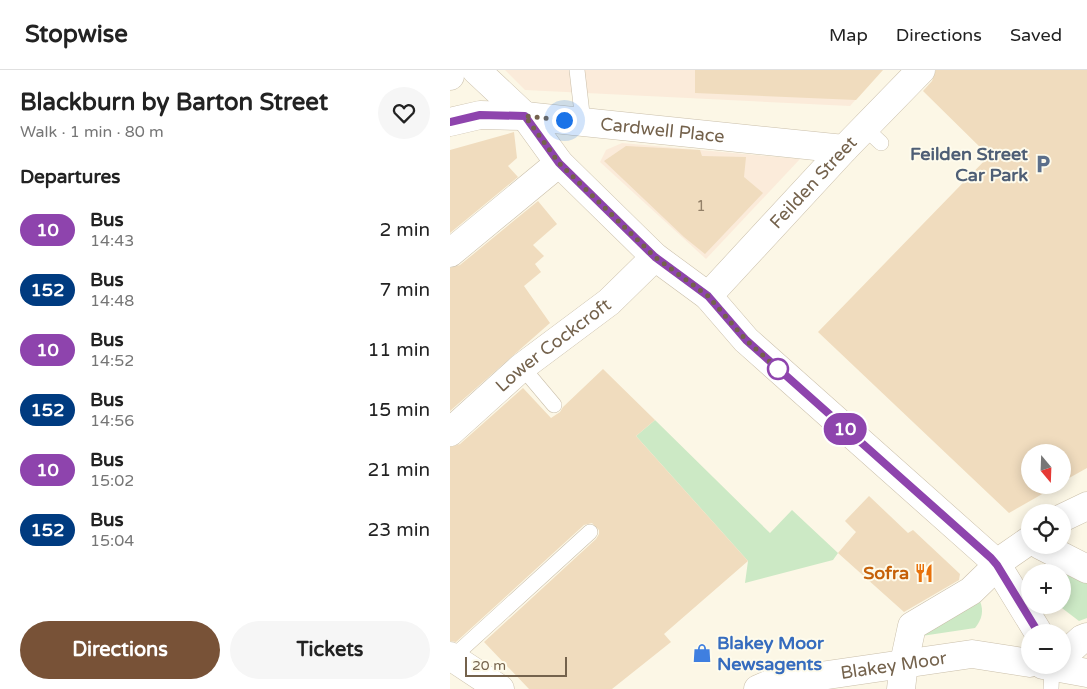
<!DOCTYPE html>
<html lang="en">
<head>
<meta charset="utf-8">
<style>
  :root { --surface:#fff; --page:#f6f6f6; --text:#222; --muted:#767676; --line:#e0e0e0; --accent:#785237 }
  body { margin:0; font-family:"Varela Round",sans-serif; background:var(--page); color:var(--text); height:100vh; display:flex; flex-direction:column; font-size:19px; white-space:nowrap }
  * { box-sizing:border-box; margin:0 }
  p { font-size:16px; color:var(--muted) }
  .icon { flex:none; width:28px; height:28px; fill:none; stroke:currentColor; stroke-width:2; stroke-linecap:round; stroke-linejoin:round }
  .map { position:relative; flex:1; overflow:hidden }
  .sheet { display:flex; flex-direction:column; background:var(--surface); width:450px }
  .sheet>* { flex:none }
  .badge { padding:0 10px; border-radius:16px; font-size:18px; line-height:32px }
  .needle { width:32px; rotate:161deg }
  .controls { position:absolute; left:571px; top:374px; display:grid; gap:10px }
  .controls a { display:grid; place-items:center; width:50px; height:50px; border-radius:50%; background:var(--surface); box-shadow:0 2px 12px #0003; font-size:25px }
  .scale { position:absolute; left:15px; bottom:12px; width:102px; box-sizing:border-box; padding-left:5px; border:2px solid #74624c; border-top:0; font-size:14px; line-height:18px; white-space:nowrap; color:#74624c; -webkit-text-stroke:4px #fefbec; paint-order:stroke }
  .you { position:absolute; width:25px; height:25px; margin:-12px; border:4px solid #fff; border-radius:50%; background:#1a73e8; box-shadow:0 0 0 8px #1a73e833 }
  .map>.badge { position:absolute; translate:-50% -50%; box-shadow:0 0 0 2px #fff }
  h2 { padding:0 20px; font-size:19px; line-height:45px }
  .round { display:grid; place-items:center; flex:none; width:52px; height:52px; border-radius:26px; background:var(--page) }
  .summary { display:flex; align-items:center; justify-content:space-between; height:85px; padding:0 20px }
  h1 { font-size:24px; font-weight:700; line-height:38px }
  .action { display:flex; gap:10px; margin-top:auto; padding:10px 20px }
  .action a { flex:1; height:58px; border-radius:30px; background:var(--accent); color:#fff; font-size:20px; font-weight:700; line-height:58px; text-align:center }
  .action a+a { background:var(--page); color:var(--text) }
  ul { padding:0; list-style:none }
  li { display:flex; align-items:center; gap:15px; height:60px; padding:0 20px }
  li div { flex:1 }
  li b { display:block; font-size:19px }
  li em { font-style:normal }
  li .badge { min-width:55px; font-weight:700; text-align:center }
  header { display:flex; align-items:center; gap:30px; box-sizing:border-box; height:70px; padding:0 25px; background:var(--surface); border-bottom:1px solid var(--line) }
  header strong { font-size:24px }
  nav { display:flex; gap:28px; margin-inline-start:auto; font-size:18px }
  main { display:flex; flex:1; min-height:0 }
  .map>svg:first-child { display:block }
</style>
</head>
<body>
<header>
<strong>Stopwise</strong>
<nav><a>Map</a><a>Directions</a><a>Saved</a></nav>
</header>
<main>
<section class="sheet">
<div class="summary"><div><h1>Blackburn by Barton Street</h1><p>Walk · 1 min · 80 m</p></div><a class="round"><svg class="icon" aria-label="heart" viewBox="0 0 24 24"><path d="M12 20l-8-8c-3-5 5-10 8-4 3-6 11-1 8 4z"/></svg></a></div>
<h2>Departures</h2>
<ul>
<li><span class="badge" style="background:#8e44ad;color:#fff">10</span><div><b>Bus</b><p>14:43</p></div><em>2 min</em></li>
<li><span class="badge" style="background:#003b80;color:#fff">152</span><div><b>Bus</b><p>14:48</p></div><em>7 min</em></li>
<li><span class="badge" style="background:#8e44ad;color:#fff">10</span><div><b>Bus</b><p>14:52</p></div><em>11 min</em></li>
<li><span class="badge" style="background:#003b80;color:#fff">152</span><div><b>Bus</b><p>14:56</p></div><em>15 min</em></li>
<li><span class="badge" style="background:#8e44ad;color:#fff">10</span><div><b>Bus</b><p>15:02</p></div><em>21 min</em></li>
<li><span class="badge" style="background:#003b80;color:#fff">152</span><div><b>Bus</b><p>15:04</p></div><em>23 min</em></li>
</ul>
<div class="action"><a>Directions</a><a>Tickets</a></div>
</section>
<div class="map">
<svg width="637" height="619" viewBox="0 0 637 619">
  <rect width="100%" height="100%" fill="#fcf7e6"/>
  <!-- commercial -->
  <g fill="#fbebda">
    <polygon points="55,0 432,0 400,36 75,20"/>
    <polygon points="172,73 350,89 256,189 150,92 156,80"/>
  </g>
  <!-- green -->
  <g fill="#cce9c5">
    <polygon points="205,350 320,463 342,440 388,483 383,490 295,513 298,491 186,366"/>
    <polygon points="611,500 637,511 637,548 629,551 608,535 612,535 612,502 609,502"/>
    <path d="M530 531C534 541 532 549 525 558L465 567Z"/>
  </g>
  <!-- building -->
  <g fill="#f0dcbe">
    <polygon points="245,0 433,0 406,30 245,23"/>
    <polygon points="486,0 637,0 637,398 612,412 612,382 580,382 580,415 608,415 559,443 368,262 539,86 473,21 482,11"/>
    <polygon points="64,62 67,88 58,96 68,107 0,163 0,80"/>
    <polygon points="176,76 250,80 252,86 296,87 294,107 313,123 255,184 234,167 154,91"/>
    <polygon points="88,131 107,154 83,175 94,186 85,194 91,202 74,216 100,253 0,341 0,198 10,195"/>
    <polygon points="153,299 205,350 186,366 298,491 214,564 221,572 162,619 79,619 34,572 146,469 149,464 149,460 142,453 134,455 6,572 0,571 0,377 10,374 73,318 101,348 110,342 113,337"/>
    <polygon points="419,426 458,463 463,460 510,504 509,510 454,542 388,483 406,462 395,451"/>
  </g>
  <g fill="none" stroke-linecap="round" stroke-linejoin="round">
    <!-- lane casing -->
    <g stroke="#cabfaa" stroke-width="16">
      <g id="lane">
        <polyline points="127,0 133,52"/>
        <polyline points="415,58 431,73"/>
        <polyline points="72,297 104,335"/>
        <polyline points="3,587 140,462"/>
        <polyline points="601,619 602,596"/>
      </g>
    </g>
    <!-- street casing -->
    <g stroke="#cabfaa" stroke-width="29">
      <g id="street">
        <polyline points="26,0 75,46 109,93 205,187 258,226 296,270 541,488 547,495 588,562"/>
        <polyline points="0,6 0,0"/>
        <path id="s1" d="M0 52 30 45 75 46 394 79"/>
        <polyline points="0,183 109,93"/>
        <path id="s2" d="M258 226 394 79 471 0"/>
        <path id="s3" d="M0 362 72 297 159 232 205 187"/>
        <polyline points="612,448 637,436"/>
        <polyline points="590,475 637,499"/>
        <polyline points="0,586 50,619"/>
        <polyline points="612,587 632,569 637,567"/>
        <polyline points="593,595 637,603"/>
        <path id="s4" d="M308 619 322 613 522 584 580 593"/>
        <polyline points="451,619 454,593 462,556 521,521 557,486 580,470"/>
      </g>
    </g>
    <!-- lane -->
    <use href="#lane" stroke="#fff" stroke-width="15"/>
    <!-- street -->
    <use href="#street" stroke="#fff" stroke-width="28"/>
  </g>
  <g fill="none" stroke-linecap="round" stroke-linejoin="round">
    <!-- line casing -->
    <g stroke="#fff" stroke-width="11">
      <polyline id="line" points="0,52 30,45 75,46 109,93 205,187 258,226 296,270 541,488 547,495 588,562"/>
    </g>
    <!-- line -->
    <use href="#line" stroke="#8e44ad" stroke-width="8"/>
    <!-- walk -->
    <polyline stroke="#74624c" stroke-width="5" stroke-dasharray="0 9" points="114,50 75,46 109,93 205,187 258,226 296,270 328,299"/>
  </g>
  <!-- icons -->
  <defs>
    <g id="parking-bare" transform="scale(1.5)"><path d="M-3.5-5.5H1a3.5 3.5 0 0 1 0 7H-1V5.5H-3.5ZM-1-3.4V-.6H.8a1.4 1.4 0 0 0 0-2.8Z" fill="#5c6f8a" stroke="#fefbec" stroke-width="2.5" paint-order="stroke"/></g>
    <g id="restaurant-bare" transform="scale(1.5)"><path d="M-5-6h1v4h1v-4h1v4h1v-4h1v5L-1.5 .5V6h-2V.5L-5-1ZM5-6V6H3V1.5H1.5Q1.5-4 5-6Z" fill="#e8710a" stroke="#fefbec" stroke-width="2.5" paint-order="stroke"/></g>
    <g id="shop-bare" transform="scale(1.5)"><path d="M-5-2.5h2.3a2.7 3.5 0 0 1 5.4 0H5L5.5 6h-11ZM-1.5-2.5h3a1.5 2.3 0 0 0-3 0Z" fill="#3f7fe0" stroke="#fefbec" stroke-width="2.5" paint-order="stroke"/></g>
  </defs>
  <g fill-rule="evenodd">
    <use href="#parking-bare" x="593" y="94"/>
    <use href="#restaurant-bare" x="474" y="503"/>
    <use href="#shop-bare" x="252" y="583"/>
  </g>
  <!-- markers -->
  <circle fill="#fff" stroke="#8e44ad" stroke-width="2.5" cx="328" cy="299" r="10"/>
  <g text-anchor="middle" stroke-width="4" stroke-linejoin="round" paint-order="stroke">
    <!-- number labels -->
    <g font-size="15" fill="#938068">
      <text x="251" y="141">1</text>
    </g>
    <!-- street labels -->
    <g font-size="18" fill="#74624c" stroke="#fefbec">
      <text dy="6" stroke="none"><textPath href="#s1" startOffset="214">Cardwell Place</textPath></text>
      <text dy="6" stroke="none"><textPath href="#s2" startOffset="155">Feilden Street</textPath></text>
      <text dy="6" stroke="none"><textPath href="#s3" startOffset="135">Lower Cockcroft</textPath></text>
      <text dy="6" stroke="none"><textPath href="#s4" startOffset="138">Blakey Moor</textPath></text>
    </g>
    <!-- service labels -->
    <g font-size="18" font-weight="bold" fill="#4e5e75" stroke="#fefbec" text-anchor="end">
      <text x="578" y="90">Feilden Street<tspan x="578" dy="21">Car Park</tspan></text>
    </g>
    <!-- food labels -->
    <g font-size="18" font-weight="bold" fill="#c56008" stroke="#fefbec" text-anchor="end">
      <text x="459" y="509">Sofra</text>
    </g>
    <!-- shop labels -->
    <g font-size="18" font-weight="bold" fill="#366cbe" stroke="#fefbec" text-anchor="start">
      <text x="267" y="579">Blakey Moor<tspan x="267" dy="21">Newsagents</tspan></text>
    </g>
  </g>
</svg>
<div class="controls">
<a><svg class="needle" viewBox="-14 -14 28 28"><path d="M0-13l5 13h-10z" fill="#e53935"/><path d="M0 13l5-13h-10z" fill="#767676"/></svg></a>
<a><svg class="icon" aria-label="locate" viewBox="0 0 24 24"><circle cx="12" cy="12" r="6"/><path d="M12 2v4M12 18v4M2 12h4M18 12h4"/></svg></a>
<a>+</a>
<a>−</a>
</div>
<div class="scale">20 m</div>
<div class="you" style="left:114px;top:50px"></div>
<b class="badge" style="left:395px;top:359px;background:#8e44ad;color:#fff">10</b>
</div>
</main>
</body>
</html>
